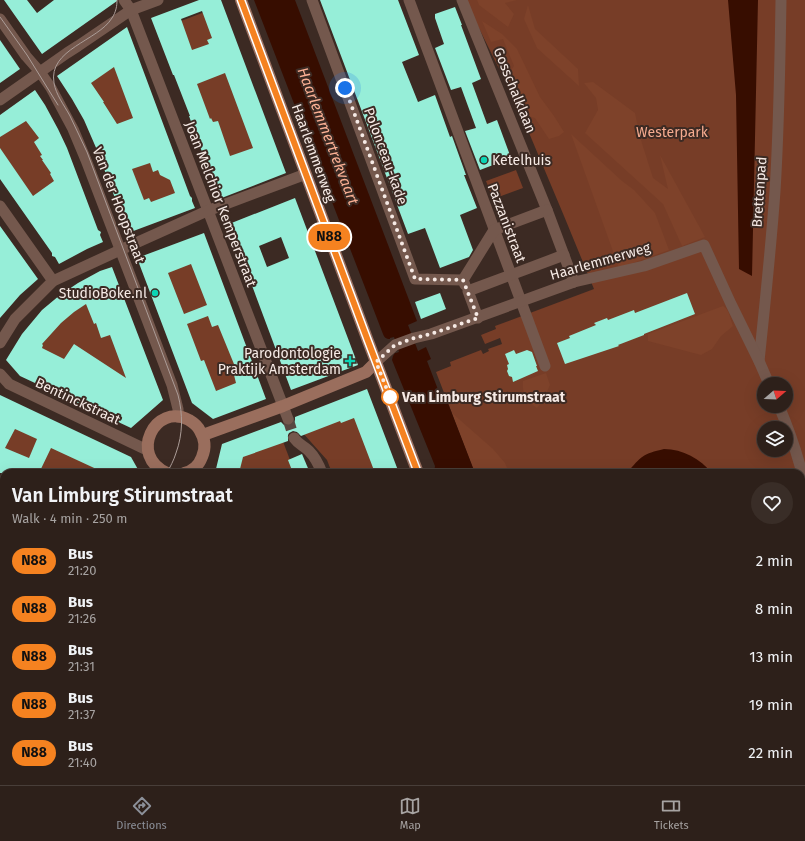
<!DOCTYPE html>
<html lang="en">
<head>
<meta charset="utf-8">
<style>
  :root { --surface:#2d201a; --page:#392d27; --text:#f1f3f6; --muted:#a7a3a2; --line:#483e39; --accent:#8c9099 }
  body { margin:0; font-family:"Fira Sans",sans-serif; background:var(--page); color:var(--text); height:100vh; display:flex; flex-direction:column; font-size:15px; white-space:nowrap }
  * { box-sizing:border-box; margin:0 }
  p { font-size:13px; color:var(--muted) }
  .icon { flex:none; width:22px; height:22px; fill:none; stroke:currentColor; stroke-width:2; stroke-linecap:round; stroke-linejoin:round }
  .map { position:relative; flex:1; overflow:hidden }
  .sheet { position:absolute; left:0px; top:469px; width:805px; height:316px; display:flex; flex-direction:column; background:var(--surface); border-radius:12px 12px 0 0; box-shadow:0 4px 16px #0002,0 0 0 1px var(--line) }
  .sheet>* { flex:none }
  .badge { padding:0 8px; border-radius:13px; font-size:14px; line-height:26px }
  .needle { width:26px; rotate:71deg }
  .fabs { position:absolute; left:757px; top:377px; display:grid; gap:8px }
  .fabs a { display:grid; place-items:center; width:36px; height:36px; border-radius:50%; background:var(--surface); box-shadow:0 4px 16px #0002,0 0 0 1px var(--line); font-size:20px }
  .you { position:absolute; width:20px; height:20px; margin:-10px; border:3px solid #fff; border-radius:50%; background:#1a73e8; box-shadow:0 0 0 6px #1a73e833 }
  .map>.badge { position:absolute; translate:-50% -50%; box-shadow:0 0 0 2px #fff }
  .round { display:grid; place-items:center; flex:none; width:42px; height:42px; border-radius:21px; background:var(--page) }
  .summary { display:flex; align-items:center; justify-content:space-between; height:68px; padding:0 12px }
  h1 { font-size:19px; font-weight:600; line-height:30px }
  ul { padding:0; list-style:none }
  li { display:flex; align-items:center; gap:12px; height:48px; padding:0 12px }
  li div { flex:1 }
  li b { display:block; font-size:15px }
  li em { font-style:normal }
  li .badge { min-width:44px; font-weight:700; text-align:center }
  .dock { display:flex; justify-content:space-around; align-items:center; height:56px; border-top:1px solid var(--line); background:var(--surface); font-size:11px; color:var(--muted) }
  .dock a { display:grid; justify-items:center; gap:2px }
  .dock .active { color:var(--accent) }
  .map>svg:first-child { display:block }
</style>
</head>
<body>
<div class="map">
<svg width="805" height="785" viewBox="0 0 805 785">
  <rect width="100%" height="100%" fill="#3c2a23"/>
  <!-- green -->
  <g fill="#773d27" fill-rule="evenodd">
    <path d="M465 0H805V785H594L592 781H801V473H475L436 372 451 366 450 362 481 350 483 354 489 351 488 349 502 344 500 338 485 344 481 335 496 329 495 326 594 289 564 216 519 109ZM764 384H786V406H764ZM764 428H786V450H764Z"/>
    <polygon points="210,10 270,168 225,185 165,27"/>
    <polygon points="118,51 180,202 127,217 72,82"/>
    <polygon points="28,110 89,237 59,250 0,168 0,129"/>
    <polygon points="516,170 523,188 493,199 486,181"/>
    <polygon points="195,251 247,396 211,409 151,268"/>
    <polygon points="102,283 146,398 18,361"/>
    <polygon points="360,411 383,473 332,473 327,460 302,432"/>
    <polygon points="0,413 127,473 25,473 0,461"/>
    <polygon points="282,439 295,473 231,473 230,453"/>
    <polygon points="0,521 4,523 4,575 0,573"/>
    <polygon points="0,630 4,632 4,684 0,682"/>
  </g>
  <!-- forest -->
  <g fill="#7e422a">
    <polygon points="477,0 517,0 505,3 514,14 508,27 479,5"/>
    <polygon points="528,5 535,29 578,69 579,86 537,48 524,19"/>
    <polygon points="482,21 502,34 517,49 540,97 554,116 564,132 559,136 549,139 535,118 524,115 506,78 514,66 503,39 491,42"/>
    <polygon points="593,82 635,113 640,137 653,178 668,189 660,155 705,237 682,246 663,204 585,133 598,110 596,98 584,83"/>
    <polygon points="571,134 622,181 634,190 655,213 669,250 619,268"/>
    <path d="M723 306C730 310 730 319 733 326L721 336 712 349 701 355 648 341V334Z"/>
    <path d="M546 373 550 385 543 400 537 408C528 403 521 392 523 381Z"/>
    <polygon points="452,413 493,449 505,463 509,473 475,473"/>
    <polygon points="805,715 805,785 789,785 790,781 801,781 801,732"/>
  </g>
  <!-- water -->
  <g fill="#370d00">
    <path d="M254 0H295L417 321 408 325 418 351 426 347 431 359 427 361 442 400 446 398 475 473H434L435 466 392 360 393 356 395 353H396L399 352 394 337 390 338V339C386 339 384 337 383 334Z"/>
    <polygon points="728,0 758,0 752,276 739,269 736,95"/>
    <path d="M664 449C683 449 700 459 712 473H627C641 456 643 454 664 449Z"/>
    <polygon points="0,717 4,719 4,761 0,760"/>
    <polygon points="45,781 146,781 155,785 53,785"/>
    <polygon points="547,781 592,781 594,785 548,785"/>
  </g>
  <!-- building -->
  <g fill="#96eed8" fill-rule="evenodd">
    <polygon points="4,0 27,0 37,13 54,0 117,0 117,1 42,54"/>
    <path d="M199 0H221L286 173 219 199 189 116H190L174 75H173L151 18ZM202 11 212 38 207 40 209 44 192 50 181 19ZM225 73 253 148 230 156 218 121 213 122 211 118 210 119 197 84Z"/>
    <polygon points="320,0 398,0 419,55 402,62 418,102 435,95 450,137 452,136 466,175 464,175 477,208 460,215 473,250 469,257 440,268 425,228 408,234"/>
    <polygon points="455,7 462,25 461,25 481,79 472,83 487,124 497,120 511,158 480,170 465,131 476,128 461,87 451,90 435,48 444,44 435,18 435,14"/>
    <path d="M127 27 190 196 192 198V201L195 208 128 233 97 150 84 120 72 99 57 76ZM114 67 133 118 117 124 103 102H104L91 83ZM150 163 153 172 158 170 160 175 170 180 175 193 151 202 149 198 144 200 132 169Z"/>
    <polygon points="0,40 20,69 0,83"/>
    <polygon points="35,90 45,105 58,129 67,148 98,230 101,232 100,235 103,242 87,249 59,264 55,257 52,256 52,253 0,179 0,148 33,196 54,181 50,174 51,173 42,160 43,160 40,156 42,155 34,142 39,138 26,121 0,137 0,115"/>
    <path d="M295 198 358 365 291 390 229 224ZM281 237 289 258 267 267 259 246Z"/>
    <polygon points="0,226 38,279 20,295 0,318"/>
    <path d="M204 233 266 399 213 419 192 403 137 258ZM191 264 207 305 184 314 168 273ZM208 316 212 327 218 325 236 369 233 371 236 383 216 391 204 360 201 361 187 324Z"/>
    <path d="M112 267 163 400 131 428 20 376 6 360 22 334 42 310 60 295 78 283 100 271ZM86 304 94 324 96 323 101 338 110 335 126 378 74 344 64 359 42 348 43 345 42 344 61 323 74 312Z"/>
    <polygon points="440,293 446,309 421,319 415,302"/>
    <polygon points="687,293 695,314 644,334 644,335 618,345 619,346 565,364 557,343 570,338 569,336 596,325 594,323 607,318 608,320 634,310 635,313"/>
    <polygon points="514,350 516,354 527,350 532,352 537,366 536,366 538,371 513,382 512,377 509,376 507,371 508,369 507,365 509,364 505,354"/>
    <polygon points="367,389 399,473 375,473 354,418 341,423 340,421 301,436 297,432 293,431 289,433 288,435 288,441 243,457 239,473 215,473 222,444 281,422 284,425 287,426 290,426 294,423 295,420 295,417"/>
    <path d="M0 395 131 457 140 473H105L51 448 39 473H0ZM15 429 37 439 29 458 5 448Z"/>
    <polygon points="302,454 310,473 293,473 288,460"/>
  </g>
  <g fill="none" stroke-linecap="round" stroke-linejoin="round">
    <!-- street-tunnel -->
    <polyline stroke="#584740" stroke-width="11" stroke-dasharray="11 5.5" stroke-linecap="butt" points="288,419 294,438"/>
    <!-- street -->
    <g stroke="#74584d" stroke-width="11">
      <polyline points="124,0 131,10 288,419"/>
      <polyline points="312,0 415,279 463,280"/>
      <polyline points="409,0 545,366"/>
      <polyline points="462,0 547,210 574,282"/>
      <polyline points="0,19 26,56 40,72 51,88 73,129 86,160 172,385 178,409 178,417"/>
      <polyline points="0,100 67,53 78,46 131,10 158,0"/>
      <polyline points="0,206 53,281"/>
      <polyline points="465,285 463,280 494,230 547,210"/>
      <polyline points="478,318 468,291 564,255"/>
      <polyline points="0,343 15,319 53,281 118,251 207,211 306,174"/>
      <path d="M759 361C765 304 771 248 775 191 779 128 780 64 781 0"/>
      <polyline points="376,362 395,345 414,338 431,334 574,282 644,266 704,245 731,304 759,361 769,384"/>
      <polyline points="0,374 9,384 147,450"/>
      <path d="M779 406C790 432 799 458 805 486"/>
      <path d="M294 438C299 445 303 445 309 451 315 457 319 465 322 473"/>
      <polyline points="0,486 4,488"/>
      <polyline points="0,594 4,596"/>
      <polyline points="0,701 4,703"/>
      <polyline points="801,707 805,693"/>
      <polyline points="0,771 4,773"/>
      <polyline points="170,781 178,785"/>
      <polyline points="393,781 401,785"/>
      <polyline points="241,785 243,781"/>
      <polyline points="779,785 780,781"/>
    </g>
    <!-- secondary -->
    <g stroke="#9a6e5d" stroke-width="12">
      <polyline points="241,0 368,341 418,473"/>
      <polyline points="203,435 283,406 366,372 376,362"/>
      <path d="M167 473C128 456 155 402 189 420 194 423 198 426 200 431 205 439 206 448 202 457 199 465 193 471 184 473"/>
      <polyline points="16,781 16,785"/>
      <polyline points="534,781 535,785"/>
      <polyline points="25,785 30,781"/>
    </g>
    <!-- tram -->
    <g stroke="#ac9d98" stroke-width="1">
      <path d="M117 0C117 6 116 12 112 18 98 41 48 49 54 83 56 95 64 105 70 116 76 128 81 140 87 152L178 395C183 414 183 434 176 453 174 460 170 467 167 473"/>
      <polyline points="0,17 27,55 58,105"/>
      <polyline points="16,785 18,781"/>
    </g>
  </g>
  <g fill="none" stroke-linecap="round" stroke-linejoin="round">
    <!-- line casing -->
    <g stroke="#fff" stroke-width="9">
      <polyline id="line" points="241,0 368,341 418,473"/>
    </g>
    <!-- line -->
    <use href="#line" stroke="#f58220" stroke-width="6"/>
    <!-- walk -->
    <polyline stroke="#f6eae5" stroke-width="4" stroke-dasharray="0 7.2" points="345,88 415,279 463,280 478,318 431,334 414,338 395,345 376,362 390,397"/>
  </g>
  <!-- markers -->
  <g fill="#0cd5b5" stroke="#3c2a23" stroke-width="1.5">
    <circle cx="484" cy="160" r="4"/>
    <circle cx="155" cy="293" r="4"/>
    <path d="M348 355h4v4h4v4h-4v4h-4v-4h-4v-4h4z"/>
  </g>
  <circle fill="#fff" stroke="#f58220" stroke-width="2" cx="390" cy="397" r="8"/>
  <g text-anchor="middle" stroke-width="4" stroke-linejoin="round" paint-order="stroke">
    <!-- street labels -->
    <g font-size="14" fill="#f6eae5" stroke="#3c2a23">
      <text transform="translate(515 90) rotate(68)" y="5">Gosschalklaan</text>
      <text transform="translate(314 153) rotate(70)" y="5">Haarlemmerweg</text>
      <text transform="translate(386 156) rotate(70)" y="5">Polonceau-kade</text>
      <text transform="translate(759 192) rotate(-86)" y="5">Brettenpad</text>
      <text transform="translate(221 204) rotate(69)" y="5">Joan Melchior Kemperstraat</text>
      <text transform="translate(119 205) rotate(69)" y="5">Van der Hoopstraat</text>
      <text transform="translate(507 223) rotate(69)" y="5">Pazzanistraat</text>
      <text transform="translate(600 261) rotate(-16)" y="5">Haarlemmerweg</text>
      <text transform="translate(78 401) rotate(25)" y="5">Bentinckstraat</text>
    </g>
    <!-- park labels -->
    <g font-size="14" fill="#f6ab8f" stroke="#3c2a23">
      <text x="672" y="137">Westerpark</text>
    </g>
    <!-- poi labels -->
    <g font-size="14" fill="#f6eae5" stroke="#3c2a23" text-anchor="end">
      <text x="492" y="165" text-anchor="start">Ketelhuis</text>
      <text x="147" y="298">StudioBoke.nl</text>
      <text x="341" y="358">Parodontologie<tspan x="341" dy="16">Praktijk Amsterdam</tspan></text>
    </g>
    <!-- stop labels -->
    <g font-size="14" font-weight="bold" fill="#f6eae5" stroke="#3c2a23" text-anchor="start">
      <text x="402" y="402">Van Limburg Stirumstraat</text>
    </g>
    <!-- water labels -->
    <g font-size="15" font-style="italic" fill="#fbb094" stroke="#3c2a23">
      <text transform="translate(328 136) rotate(69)" y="5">Haarlemmertrekvaart</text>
    </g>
  </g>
</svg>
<div class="fabs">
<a><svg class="needle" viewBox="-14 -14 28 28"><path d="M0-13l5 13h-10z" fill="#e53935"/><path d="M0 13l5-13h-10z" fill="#a7a3a2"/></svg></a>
<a><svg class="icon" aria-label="layers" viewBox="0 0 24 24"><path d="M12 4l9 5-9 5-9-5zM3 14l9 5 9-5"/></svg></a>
</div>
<div class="you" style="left:345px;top:88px"></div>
<b class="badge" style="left:329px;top:237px;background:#f58220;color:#111">N88</b>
<section class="sheet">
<div class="summary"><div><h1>Van Limburg Stirumstraat</h1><p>Walk · 4 min · 250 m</p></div><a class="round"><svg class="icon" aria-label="heart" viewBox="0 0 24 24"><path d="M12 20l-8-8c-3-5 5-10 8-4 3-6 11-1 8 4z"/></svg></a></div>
<ul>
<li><span class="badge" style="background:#f58220;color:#111">N88</span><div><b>Bus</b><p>21:20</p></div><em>2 min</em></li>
<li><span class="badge" style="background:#f58220;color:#111">N88</span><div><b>Bus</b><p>21:26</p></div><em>8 min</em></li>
<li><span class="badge" style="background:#f58220;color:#111">N88</span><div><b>Bus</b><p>21:31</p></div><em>13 min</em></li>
<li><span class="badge" style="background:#f58220;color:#111">N88</span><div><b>Bus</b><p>21:37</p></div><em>19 min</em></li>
<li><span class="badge" style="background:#f58220;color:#111">N88</span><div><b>Bus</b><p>21:40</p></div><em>22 min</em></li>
</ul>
</section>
</div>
<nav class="dock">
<a class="active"><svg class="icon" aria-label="directions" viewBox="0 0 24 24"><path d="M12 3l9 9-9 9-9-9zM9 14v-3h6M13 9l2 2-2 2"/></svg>Directions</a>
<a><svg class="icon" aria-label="map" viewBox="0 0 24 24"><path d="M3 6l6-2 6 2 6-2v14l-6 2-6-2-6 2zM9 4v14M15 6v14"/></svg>Map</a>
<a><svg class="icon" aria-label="tickets" viewBox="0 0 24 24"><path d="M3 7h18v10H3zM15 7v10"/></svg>Tickets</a>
</nav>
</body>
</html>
